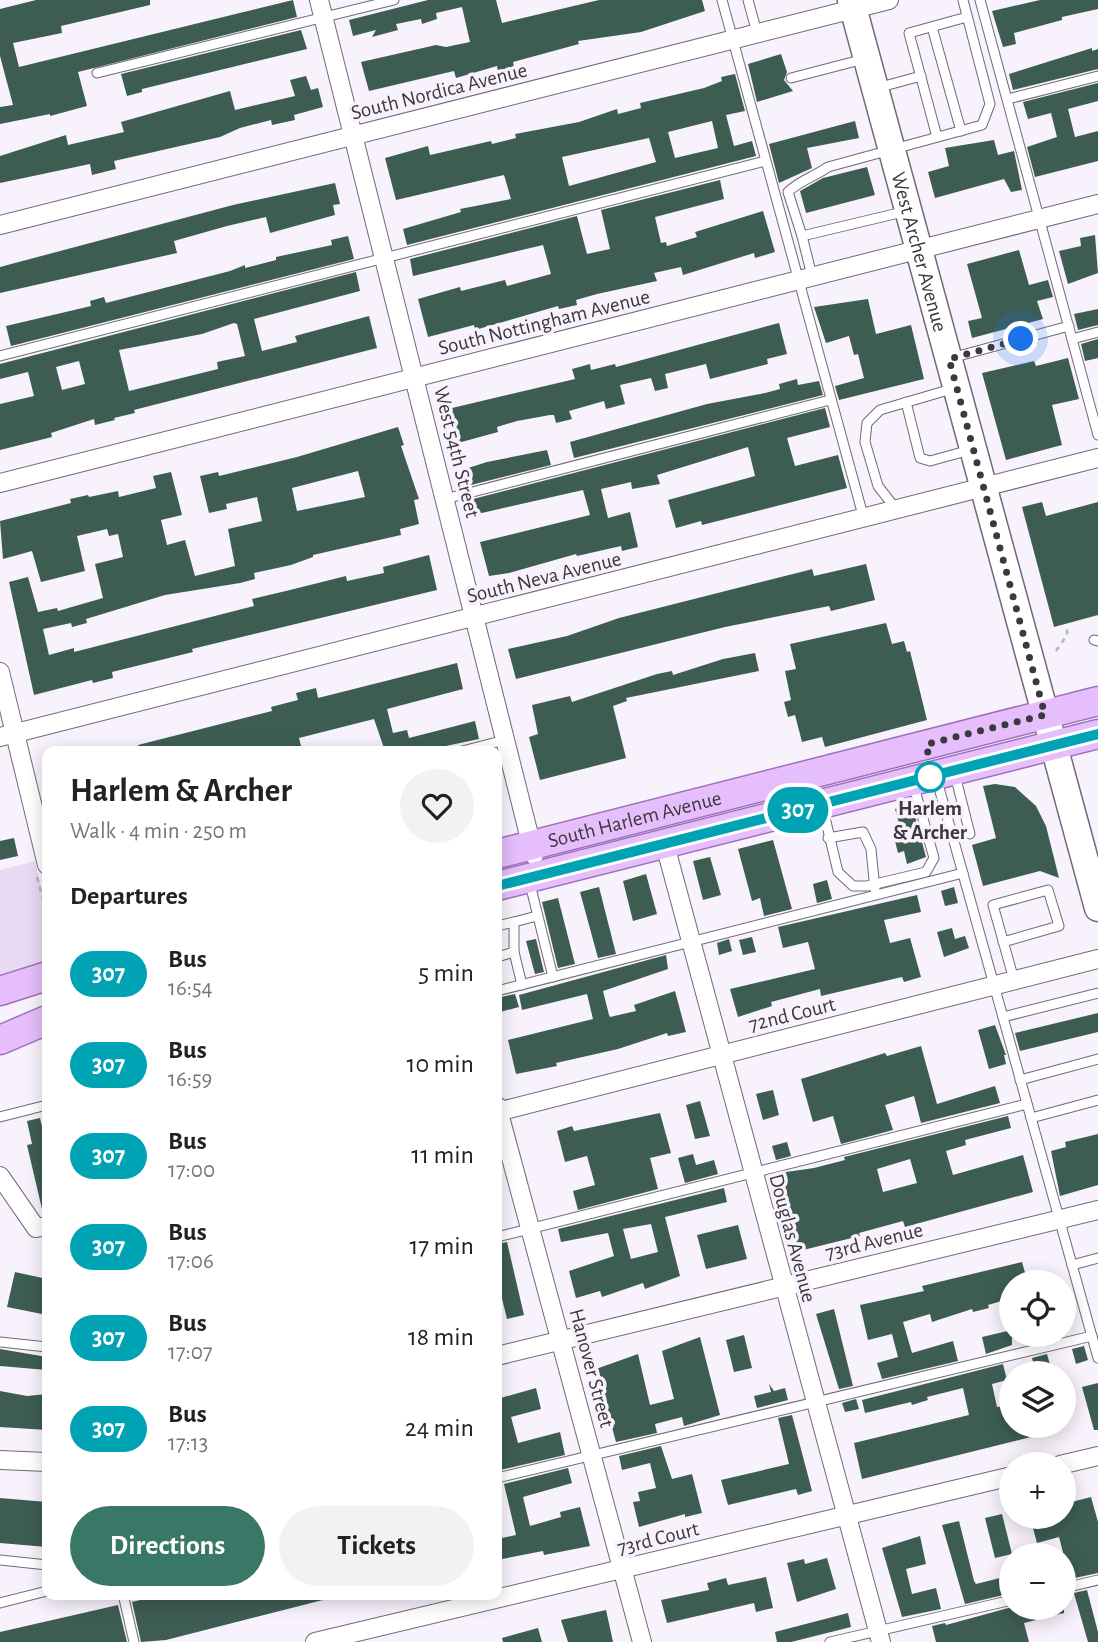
<!DOCTYPE html>
<html lang="en">
<head>
<meta charset="utf-8">
<style>
  :root { --surface:#fff; --page:#f2f2f2; --text:#222; --muted:#767676; --accent:#397866 }
  body { margin:0; font-family:"Alegreya Sans",sans-serif; background:var(--page); color:var(--text); height:100vh; display:flex; flex-direction:column; font-size:26px; white-space:nowrap }
  * { box-sizing:border-box; margin:0 }
  p { font-size:23px; color:var(--muted) }
  .icon { flex:none; width:38px; height:38px; fill:none; stroke:currentColor; stroke-width:2; stroke-linecap:round; stroke-linejoin:round }
  .map { position:relative; flex:1; overflow:hidden }
  .details { position:absolute; left:42px; top:746px; width:460px; height:854px; display:flex; flex-direction:column; background:var(--surface); border-radius:14px; box-shadow:0 4px 18px #0003 }
  .details>* { flex:none }
  .badge { padding:0 14px; border-radius:23px; font-size:24px; line-height:46px }
  .fabs { position:absolute; left:999px; top:1270px; display:grid; gap:14px }
  .fabs a { display:grid; place-items:center; width:77px; height:77px; border-radius:50%; background:var(--surface); box-shadow:0 4px 18px #0003; font-size:35px }
  .you { position:absolute; width:35px; height:35px; margin:-18px; border:5px solid #fff; border-radius:50%; background:#1a73e8; box-shadow:0 0 0 10px #1a73e833 }
  .map>.badge { position:absolute; translate:-50% -50%; box-shadow:0 0 0 4px #fff }
  h2 { padding:0 28px; font-size:26px; line-height:63px }
  .round { display:grid; place-items:center; flex:none; width:74px; height:74px; border-radius:37px; background:var(--page) }
  .overview { display:flex; align-items:center; justify-content:space-between; height:119px; padding:0 28px }
  h1 { font-size:33px; font-weight:700; line-height:52px }
  .action { display:flex; gap:14px; margin-top:auto; padding:14px 28px }
  .action a { flex:1; height:80px; border-radius:42px; background:var(--accent); color:#fff; font-size:28px; font-weight:700; line-height:80px; text-align:center }
  .action a+a { background:var(--page); color:var(--text) }
  ul { padding:0; list-style:none }
  li { display:flex; align-items:center; gap:21px; height:91px; padding:0 28px }
  li div { flex:1 }
  li b { display:block; font-size:26px }
  li em { font-style:normal }
  li .badge { min-width:77px; font-weight:700; text-align:center }
  .map>svg:first-child { display:block }
</style>
</head>
<body>
<div class="map">
<svg width="1098" height="1642" viewBox="0 0 1098 1642">
  <rect width="100%" height="100%" fill="#f8f2fd"/>
  <!-- green -->
  <polygon fill="#e9daf3" points="35,861 47,913 47,959 0,977 0,870"/>
  <!-- building -->
  <g fill="#3d5d53" fill-rule="evenodd">
    <polygon points="36,0 150,0 150,5 61,26 62,33 13,43 19,67 293,0 297,17 78,72 87,106 50,116 50,114 0,124 0,107 13,105 0,56 0,9"/>
    <polygon points="428,0 496,0 502,23 599,0 702,0 705,11 641,32 578,41 579,44 513,62 514,67 498,71 497,66 456,78 454,71 369,91 361,62 436,45 446,47 470,42 462,7 436,13 437,19 422,24 421,19 396,24 398,30 372,37 376,30 353,36 349,20"/>
    <polygon points="1040,0 1098,0 1098,9 1062,17 1062,20 1014,33 1016,44 1003,47 992,11"/>
    <polygon points="301,30 307,49 142,89 142,92 127,96 121,74"/>
    <polygon points="1092,48 1092,51 1098,49 1098,69 1013,90 1009,74"/>
    <polygon points="781,54 787,72 784,80 793,91 757,102 748,64"/>
    <path d="M735 74 745 111 726 115 734 146 752 141 756 156 407 245 403 229 461 212 460 209 511 199 504 175 396 200 385 158 428 146 430 155 491 141 492 144 516 138 515 134 579 122 617 109 618 114 641 108 640 103 704 88 722 81 721 77ZM712 121 718 148 675 158 668 132ZM649 138 656 162 569 186 562 157Z"/>
    <polygon points="306,76 311,90 318,88 323,107 294,115 295,120 272,125 271,120 240,128 220,137 114,161 116,169 92,175 90,164 0,183 0,156 66,135 68,145 124,132 121,122 230,91 235,110 295,96 290,80"/>
    <polygon points="1098,83 1098,101 1068,109 1075,137 1098,131 1098,161 1035,177 1027,147 1057,137 1051,113 1028,119 1023,102"/>
    <polygon points="855,121 859,138 807,148 812,168 779,183 769,144"/>
    <polygon points="994,140 998,155 1014,151 1022,190 1011,192 1004,179 935,198 928,172 949,166 945,148"/>
    <polygon points="867,167 875,195 806,213 800,191 823,178"/>
    <polygon points="720,180 724,199 655,217 661,243 666,242 667,246 697,237 695,232 763,211 775,252 755,258 754,253 683,275 681,267 654,273 657,281 597,294 576,300 577,305 559,309 558,306 475,330 474,325 428,337 418,299 460,287 461,291 505,280 507,286 551,274 543,245 413,276 410,259 577,216 587,254 610,249 601,210"/>
    <polygon points="335,183 340,204 333,205 335,215 270,233 266,217 227,226 174,241 177,253 0,293 0,267 233,205"/>
    <polygon points="1095,235 1098,273 1068,284 1059,251 1081,246 1080,238"/>
    <polygon points="348,236 354,259 11,346 6,326 91,306 90,301 104,297 106,303 230,271 245,265 245,268 276,260 276,257 332,245 331,240"/>
    <polygon points="1019,250 1029,285 1048,280 1053,297 1037,301 1043,319 972,338 968,321 982,318 967,264"/>
    <path d="M356 272 360 291 254 319 262 351 297 342 295 336 369 316 377 348 134 410 135 413 114 418 115 420 95 425 94 419 51 433 52 437 0 450V404L34 396 28 372 0 379V364ZM234 323 237 324 245 356 217 362 218 369 129 391 119 350 202 334ZM79 361 85 384 62 390 56 367Z"/>
    <polygon points="868,299 876,334 911,325 924,379 839,400 835,386 864,378 858,354 854,355 849,336 826,343 814,307"/>
    <polygon points="1098,309 1098,325 1078,330 1074,314"/>
    <polygon points="779,323 787,354 767,359 768,364 710,379 706,364 665,374 668,388 655,391 651,378 620,385 625,404 606,409 604,401 569,411 572,419 556,423 554,415 550,415 517,421 497,427 498,432 458,443 452,408 575,379 572,369 590,364 591,370 615,364 616,367"/>
    <polygon points="1098,339 1098,358 1085,361 1081,344"/>
    <polygon points="1068,358 1079,399 1052,405 1062,445 1006,460 982,373 1034,361 1036,366"/>
    <polygon points="797,379 798,385 819,381 823,395 574,458 570,442 707,404 765,393 780,389 779,384"/>
    <polygon points="825,408 830,427 787,438 795,466 838,455 847,488 702,525 701,521 676,528 668,500 755,476 748,447 657,475 660,484 632,489 631,482 601,489 608,518 630,512 638,547 622,551 621,546 577,556 576,554 509,573 489,576 480,542 590,515 583,490 473,515 469,500"/>
    <path d="M398 427 404 445 401 446 419 499 414 500 419 524 400 529 401 535 313 555V557L291 565 254 573 255 579 240 583 165 595 86 619 87 623 72 627 71 623 43 629 49 655 74 648V652L254 606 252 599 290 590 346 576 347 581 384 573 383 567 429 555 437 590 192 649 193 652 112 672 113 678 93 683 92 680 34 695 9 582 28 577 38 612 57 608 58 611 103 598 95 564 123 557 118 534 109 536 107 529 77 536 85 571 41 582 32 551 3 559 0 521 71 503 70 499 88 495 89 497 118 491 119 497 156 488 153 476 171 472 182 515 161 520 167 545 185 540 195 576 235 566 228 529 262 521 257 497 226 504 227 509 209 513 200 476 218 472 219 476 297 457ZM358 471 365 497 297 511 292 488Z"/>
    <polygon points="547,450 551,465 467,486 462,470 487,462"/>
    <polygon points="1042,502 1046,516 1098,502 1098,615 1054,627 1022,507"/>
    <polygon points="866,564 875,600 831,611 829,606 725,627 516,679 508,649 567,636 619,618 805,571 812,569 814,576"/>
    <polygon points="886,623 892,644 904,641 907,652 910,651 927,720 825,747 822,737 802,742 795,715 788,717 784,702 791,700 785,671 796,669 790,644"/>
    <polygon points="755,653 759,671 626,698 627,701 613,706 626,758 540,780 529,737 538,734 532,705 570,696 572,702 657,674 672,671 673,675 723,659"/>
    <polygon points="457,663 463,689 387,709 393,733 407,730 409,738 475,721 479,739 422,751 385,751 374,719 299,738 301,746 280,751 139,751 138,745 272,711 271,707 298,700 296,693 316,688 318,698"/>
    <polygon points="995,784 1015,787 1036,806 1046,826 1059,878 1040,871 983,886 972,845 996,838 983,786"/>
    <polygon points="912,805 926,857 907,864 904,851 898,853 893,833 899,823 895,809"/>
    <polygon points="14,838 18,856 0,860 0,841"/>
    <polygon points="773,840 792,909 764,916 760,898 752,901 738,849"/>
    <polygon points="710,857 721,895 703,900 693,861"/>
    <polygon points="646,874 657,914 633,921 623,881"/>
    <polygon points="827,880 832,899 817,903 813,884"/>
    <polygon points="599,887 616,954 598,958 580,892"/>
    <polygon points="954,887 958,903 945,906 941,891"/>
    <polygon points="917,895 921,912 884,920 890,943 910,938 921,977 904,982 902,977 821,996 820,989 771,1002 772,1006 738,1017 730,989 815,969 808,942 783,948 778,927"/>
    <polygon points="558,898 575,964 558,968 542,902"/>
    <polygon points="952,928 955,939 965,936 969,948 944,957 937,932"/>
    <polygon points="752,937 756,952 743,955 739,940"/>
    <polygon points="536,939 544,972 535,974 526,941"/>
    <polygon points="729,939 732,951 719,955 717,943"/>
    <polygon points="666,955 668,969 603,991 609,1015 610,1017 636,1011 634,1005 675,991 686,1032 668,1036 667,1033 618,1049 556,1063 557,1066 516,1074 508,1040 593,1019 587,994 522,1010 519,995"/>
    <polygon points="515,994 519,1007 500,1012 497,998"/>
    <polygon points="1098,1013 1098,1032 1020,1051 1015,1033"/>
    <polygon points="995,1025 1006,1055 1004,1055 1006,1064 989,1069 978,1030"/>
    <polygon points="921,1046 937,1104 995,1086 1000,1103 921,1123 914,1096 885,1105 893,1130 841,1144 833,1116 813,1122 801,1079 885,1053 887,1056"/>
    <polygon points="773,1090 779,1115 763,1120 756,1094"/>
    <polygon points="700,1101 710,1136 695,1139 686,1105"/>
    <polygon points="660,1113 671,1153 650,1158 658,1189 578,1210 573,1191 595,1185 587,1156 565,1162 557,1131 572,1126 574,1131"/>
    <path d="M1008 1116 1011 1128 965 1140 966 1145 946 1151 953 1175 1023 1155 1033 1192 905 1227 903 1221 859 1233 860 1236 799 1251 779 1173 814 1168 845 1160 844 1157ZM910 1159 917 1183 883 1192 877 1169Z"/>
    <polygon points="40,1118 47,1148 47,1208 42,1209 27,1145 32,1144 27,1121"/>
    <polygon points="1098,1134 1098,1185 1060,1196 1051,1151 1066,1147 1065,1142"/>
    <polygon points="787,1142 791,1156 776,1160 772,1146"/>
    <polygon points="693,1154 696,1165 714,1160 718,1174 685,1183 678,1158"/>
    <path d="M724 1188 727 1202 665 1217 680 1276 645 1289 643 1283 602 1297 600 1291 576 1298 569 1271 614 1256 608 1233 561 1242 558 1229ZM651 1224 658 1252 631 1259 623 1229Z"/>
    <polygon points="738,1225 747,1259 706,1269 697,1235"/>
    <polygon points="507,1242 524,1315 507,1319 497,1278 497,1244"/>
    <polygon points="1022,1262 1028,1283 1012,1283 1012,1298 988,1305 989,1308 973,1312 972,1309 932,1322 930,1314 903,1322 912,1353 953,1341 958,1361 882,1379 877,1363 898,1357 892,1334 868,1340 860,1305 924,1291 922,1286"/>
    <polygon points="15,1272 47,1279 47,1315 7,1307"/>
    <polygon points="834,1309 853,1386 839,1389 816,1314"/>
    <polygon points="1012,1330 1012,1345 986,1354 982,1337"/>
    <polygon points="744,1335 752,1368 734,1372 726,1340"/>
    <polygon points="1026,1335 1042,1335 1044,1340 1028,1344"/>
    <polygon points="700,1337 720,1415 684,1426 682,1417 655,1424 657,1433 616,1442 596,1369 638,1354 650,1405 674,1399 662,1351"/>
    <polygon points="1084,1346 1088,1360 1076,1364 1072,1349"/>
    <polygon points="0,1349 47,1357 47,1370 0,1366"/>
    <polygon points="1047,1354 1052,1372 1036,1374 1032,1358"/>
    <polygon points="1003,1364 1007,1380 992,1384 997,1407 1012,1404 1012,1426 1054,1426 1055,1431 862,1479 854,1443 969,1415 963,1388 927,1397 928,1400 912,1405 911,1402 865,1413 862,1400"/>
    <polygon points="1098,1383 1098,1430 1094,1430 1082,1387"/>
    <polygon points="769,1384 774,1391 785,1388 788,1400 757,1408 754,1396 771,1392"/>
    <polygon points="536,1388 541,1409 511,1417 518,1443 560,1432 565,1455 500,1470 497,1467 497,1399"/>
    <polygon points="0,1391 27,1396 47,1394 47,1430 0,1427"/>
    <polygon points="856,1399 859,1409 845,1412 842,1403"/>
    <polygon points="792,1415 812,1491 798,1495 796,1489 728,1505 721,1480 789,1464 778,1418"/>
    <polygon points="661,1446 672,1479 692,1474 702,1513 685,1517 685,1514 639,1527 633,1502 640,1501 638,1492 656,1488 650,1463 622,1470 619,1456"/>
    <polygon points="568,1468 572,1483 523,1497 530,1526 561,1517 560,1512 580,1507 590,1546 544,1555 543,1551 497,1560 497,1539 516,1535 504,1484"/>
    <polygon points="1091,1497 1098,1522 1098,1573 1070,1579 1059,1537 1037,1543 1030,1517 1064,1517 1064,1504"/>
    <polygon points="0,1498 47,1502 47,1547 0,1543"/>
    <polygon points="1002,1514 1012,1554 995,1558 985,1518"/>
    <polygon points="959,1521 974,1581 976,1584 1008,1576 1012,1593 965,1604 942,1525"/>
    <polygon points="920,1536 926,1564 906,1569 912,1594 936,1588 941,1609 902,1617 882,1548"/>
    <polygon points="827,1558 836,1589 797,1602 787,1563 804,1559 805,1564"/>
    <polygon points="766,1577 773,1608 756,1612 754,1603 667,1623 661,1600 709,1590 707,1583 726,1578 728,1585"/>
    <polygon points="1087,1590 1098,1632 1098,1642 1088,1642 1075,1597 1074,1593"/>
    <polygon points="165,1594 326,1594 327,1599 166,1640 141,1642 132,1602"/>
    <polygon points="118,1605 127,1642 0,1642 0,1632"/>
    <polygon points="1012,1607 1012,1611 1064,1608 1064,1613 1024,1623 1029,1642 936,1642 932,1626 945,1623 946,1625"/>
    <polygon points="606,1610 613,1642 568,1642 561,1620"/>
    <polygon points="848,1613 851,1627 791,1642 777,1642 775,1632"/>
    <polygon points="538,1628 542,1642 503,1642 502,1638"/>
  </g>
  <g fill="none" stroke-linecap="round" stroke-linejoin="round">
    <!-- lane casing -->
    <g stroke="#726878" stroke-width="11">
      <g id="lane">
        <polyline points="722,0 864,519"/>
        <polyline points="748,0 757,33"/>
        <polyline points="980,0 1098,435"/>
        <polyline points="932,27 961,131"/>
        <polyline points="97,73 394,0"/>
        <polyline points="791,78 864,59"/>
        <polyline points="877,88 921,76"/>
        <polyline points="1008,99 1098,76"/>
        <polyline points="937,137 909,33 967,17"/>
        <path d="M907 211 802 236 788 192C800 180 814 177 828 167L982 125 990 104 963 0"/>
        <polyline points="802,236 812,276"/>
        <polyline points="1072,339 1098,332"/>
        <polyline points="0,356 765,161"/>
        <polyline points="951,358 1069,326"/>
        <polyline points="906,402 920,458 930,461 970,450"/>
        <polyline points="445,499 830,400"/>
        <polyline points="896,509 878,486 865,442 867,423 880,410 955,388"/>
        <polyline points="1094,640 1098,641"/>
        <polyline points="462,751 505,740"/>
        <polyline points="955,775 970,834"/>
        <polyline points="936,777 1098,1358"/>
        <polyline points="823,809 838,872 853,886 867,886 926,872 934,858 913,783"/>
        <polyline points="828,838 863,832 871,849 875,890"/>
        <polyline points="529,880 553,977"/>
        <polyline points="497,926 514,922"/>
        <polyline points="1003,942 1059,926 1048,890 993,905 1014,980"/>
        <polyline points="497,957 514,952"/>
        <polyline points="522,985 514,952 514,922 537,916"/>
        <polyline points="497,991 963,873"/>
        <polyline points="1003,1017 1098,993"/>
        <polyline points="1020,1080 1098,1059"/>
        <polyline points="0,1117 47,1105"/>
        <polyline points="1031,1118 1098,1100"/>
        <polyline points="497,1237 1027,1104"/>
        <polyline points="1072,1265 1098,1258"/>
        <polyline points="0,1342 47,1347"/>
        <polyline points="497,1478 1092,1336"/>
        <polyline points="0,1560 47,1565"/>
        <polyline points="1064,1588 1098,1580"/>
        <polyline points="123,1594 134,1642"/>
        <polyline points="0,1603 47,1591"/>
        <polyline points="830,1642 1012,1600"/>
      </g>
    </g>
    <!-- street casing -->
    <g stroke="#726878" stroke-width="20">
      <g id="street">
        <polyline points="319,0 534,855"/>
        <polyline points="0,225 889,0"/>
        <polyline points="0,483 1098,204"/>
        <polyline points="0,672 47,865"/>
        <polyline points="0,737 1098,458"/>
        <polyline points="665,845 881,1642"/>
        <polyline points="497,1106 642,1642"/>
        <polyline points="497,1112 1098,959"/>
        <polyline points="0,1176 36,1228 47,1226"/>
        <polyline points="497,1356 1098,1210"/>
        <polyline points="0,1460 47,1462"/>
        <polyline points="1060,1465 1098,1456"/>
        <polyline points="315,1642 1012,1476"/>
      </g>
    </g>
    <!-- secondary casing -->
    <g stroke="#726878" stroke-width="29">
      <g id="secondary">
        <path id="s1" d="M851 0 1098 908"/>
      </g>
    </g>
    <!-- primary casing -->
    <g stroke="#9e72b8" stroke-width="31">
      <g id="primary">
        <path id="s2" d="M497 854 1098 701"/>
        <polyline points="497,886 1098,734"/>
        <polyline points="0,991 47,976"/>
        <polyline points="0,1040 47,1020"/>
      </g>
    </g>
    <!-- path -->
    <g stroke="#b8b3bd" stroke-width="2.5" stroke-dasharray="5 5" stroke-linecap="butt">
      <polyline points="1056,651 1067,635 1067,625"/>
      <polyline points="37,877 47,915"/>
    </g>
    <!-- lane -->
    <use href="#lane" stroke="#fff" stroke-width="9"/>
    <!-- street -->
    <use href="#street" stroke="#fff" stroke-width="18"/>
    <!-- secondary -->
    <use href="#secondary" stroke="#fff" stroke-width="26"/>
    <!-- primary -->
    <use href="#primary" stroke="#e5befb" stroke-width="28"/>
  </g>
  <g fill="none" stroke-linecap="round" stroke-linejoin="round">
    <!-- line casing -->
    <g stroke="#fff" stroke-width="16">
      <polyline id="line" points="497,886 1098,734"/>
    </g>
    <!-- line -->
    <use href="#line" stroke="#00a3b4" stroke-width="10"/>
    <!-- walk -->
    <polyline stroke="#3c383f" stroke-width="7" stroke-dasharray="0 12.6" points="930,777 927,744 1045,715 949,359 1021,339"/>
  </g>
  <!-- markers -->
  <circle fill="#fff" stroke="#00a3b4" stroke-width="3.5" cx="930" cy="777" r="14"/>
  <g text-anchor="middle" stroke-width="7" stroke-linejoin="round" paint-order="stroke">
    <!-- street labels -->
    <g font-size="21" fill="#3c383f" stroke="#f8f2fd">
      <text transform="translate(439 91) rotate(-14)" y="7">South Nordica Avenue</text>
      <text dy="7" stroke="none"><textPath href="#s1" startOffset="261">West Archer Avenue</textPath></text>
      <text transform="translate(544 322) rotate(-14)" y="7">South Nottingham Avenue</text>
      <text transform="translate(457 452) rotate(76)" y="7">West 54th Street</text>
      <text transform="translate(544 577) rotate(-14)" y="7">South Neva Avenue</text>
      <text dy="7" stroke="none"><textPath href="#s2" startOffset="142">South Harlem Avenue</textPath></text>
      <text transform="translate(792 1014) rotate(-14)" y="7">72nd Court</text>
      <text transform="translate(793 1238) rotate(75)" y="7">Douglas Avenue</text>
      <text transform="translate(874 1241) rotate(-14)" y="7">73rd Avenue</text>
      <text transform="translate(592 1368) rotate(75)" y="7">Hanover Street</text>
      <text transform="translate(658 1538) rotate(-14)" y="7">73rd Court</text>
    </g>
    <!-- stop labels -->
    <g font-size="21" font-weight="bold" fill="#3c383f" stroke="#f8f2fd">
      <text x="930" y="815">Harlem<tspan x="930" dy="24">&amp; Archer</tspan></text>
    </g>
  </g>
</svg>
<div class="fabs">
<a><svg class="icon" aria-label="locate" viewBox="0 0 24 24"><circle cx="12" cy="12" r="6"/><path d="M12 2v4M12 18v4M2 12h4M18 12h4"/></svg></a>
<a><svg class="icon" aria-label="layers" viewBox="0 0 24 24"><path d="M12 4l9 5-9 5-9-5zM3 14l9 5 9-5"/></svg></a>
<a>+</a>
<a>−</a>
</div>
<div class="you" style="left:1021px;top:339px"></div>
<b class="badge" style="left:798px;top:810px;background:#00a3b4;color:#fff">307</b>
<section class="details">
<div class="overview"><div><h1>Harlem &amp; Archer</h1><p>Walk · 4 min · 250 m</p></div><a class="round"><svg class="icon" aria-label="heart" viewBox="0 0 24 24"><path d="M12 20l-8-8c-3-5 5-10 8-4 3-6 11-1 8 4z"/></svg></a></div>
<h2>Departures</h2>
<ul>
<li><span class="badge" style="background:#00a3b4;color:#fff">307</span><div><b>Bus</b><p>16:54</p></div><em>5 min</em></li>
<li><span class="badge" style="background:#00a3b4;color:#fff">307</span><div><b>Bus</b><p>16:59</p></div><em>10 min</em></li>
<li><span class="badge" style="background:#00a3b4;color:#fff">307</span><div><b>Bus</b><p>17:00</p></div><em>11 min</em></li>
<li><span class="badge" style="background:#00a3b4;color:#fff">307</span><div><b>Bus</b><p>17:06</p></div><em>17 min</em></li>
<li><span class="badge" style="background:#00a3b4;color:#fff">307</span><div><b>Bus</b><p>17:07</p></div><em>18 min</em></li>
<li><span class="badge" style="background:#00a3b4;color:#fff">307</span><div><b>Bus</b><p>17:13</p></div><em>24 min</em></li>
</ul>
<div class="action"><a>Directions</a><a>Tickets</a></div>
</section>
</div>
</body>
</html>
